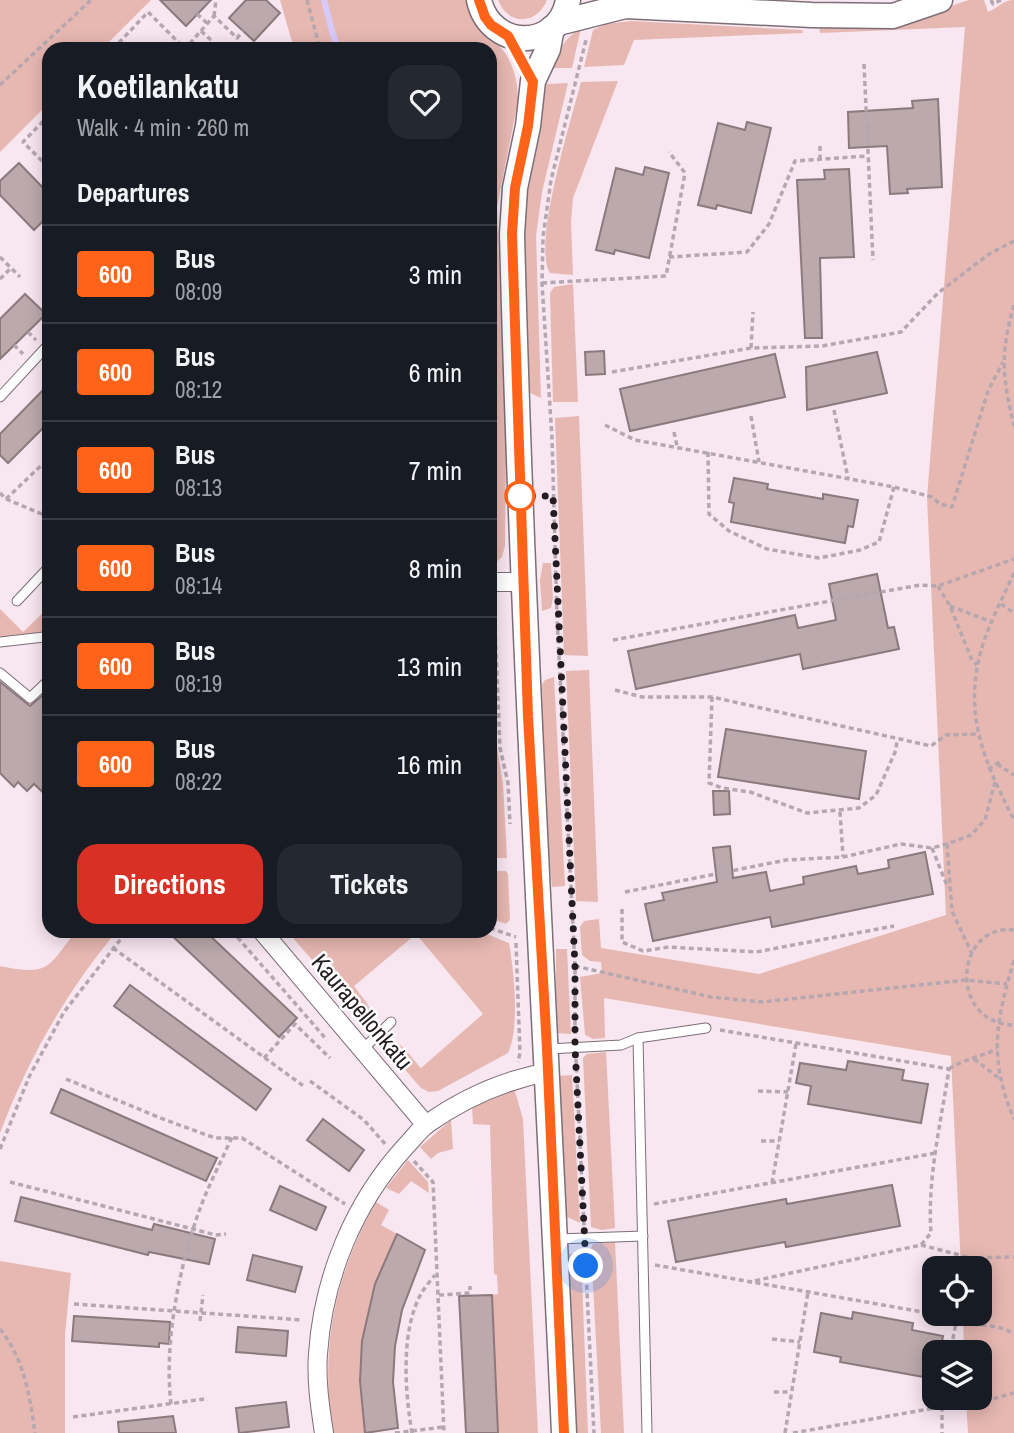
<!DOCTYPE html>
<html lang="en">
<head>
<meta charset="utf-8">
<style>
  :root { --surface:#171b24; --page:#242831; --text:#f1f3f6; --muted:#9ea1a6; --line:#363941; --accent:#d93025 }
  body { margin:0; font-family:"Archivo Narrow",sans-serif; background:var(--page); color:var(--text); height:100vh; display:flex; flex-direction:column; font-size:26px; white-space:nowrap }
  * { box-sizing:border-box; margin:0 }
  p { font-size:23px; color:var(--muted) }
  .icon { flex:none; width:38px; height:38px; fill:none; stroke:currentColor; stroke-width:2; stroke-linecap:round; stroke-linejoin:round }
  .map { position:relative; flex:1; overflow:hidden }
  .drawer { position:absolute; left:42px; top:42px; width:455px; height:896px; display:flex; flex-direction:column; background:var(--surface); border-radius:21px; box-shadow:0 4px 18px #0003 }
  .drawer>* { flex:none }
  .badge { padding:0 14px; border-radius:5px; font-size:24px; line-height:46px }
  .tools { position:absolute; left:922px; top:1256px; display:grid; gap:14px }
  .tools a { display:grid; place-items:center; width:70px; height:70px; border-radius:14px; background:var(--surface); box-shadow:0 4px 18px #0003; font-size:35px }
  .you { position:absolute; width:35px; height:35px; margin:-18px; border:5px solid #fff; border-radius:50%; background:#1a73e8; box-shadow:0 0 0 10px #1a73e833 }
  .map>.badge { position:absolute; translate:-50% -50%; box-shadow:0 0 0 4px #fff }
  h2 { padding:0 35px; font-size:26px; line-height:63px }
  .round { display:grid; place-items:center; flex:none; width:74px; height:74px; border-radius:21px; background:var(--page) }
  .head { display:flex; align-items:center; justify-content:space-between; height:119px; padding:0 35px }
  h1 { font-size:33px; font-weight:700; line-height:52px }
  .primary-button { display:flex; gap:14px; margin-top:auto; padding:14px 35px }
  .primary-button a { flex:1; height:80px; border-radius:21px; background:var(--accent); color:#fff; font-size:28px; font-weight:700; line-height:80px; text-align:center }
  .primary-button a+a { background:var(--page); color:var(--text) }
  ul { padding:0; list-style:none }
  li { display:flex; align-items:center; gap:21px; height:98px; padding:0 35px; border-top:2px solid var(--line) }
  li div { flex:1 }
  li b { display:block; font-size:26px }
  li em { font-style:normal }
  li .badge { min-width:77px; font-weight:700; text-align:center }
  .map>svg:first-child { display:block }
</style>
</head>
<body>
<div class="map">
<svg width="1014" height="1433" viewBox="0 0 1014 1433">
  <rect width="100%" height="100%" fill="#f8e6f1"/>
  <!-- green -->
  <g fill="#e7b8b2">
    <polygon points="0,0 151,0 102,49 49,49 49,103 0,152"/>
    <path d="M280 0H469C471 24 487 33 502 49 514 64 518 83 518 101L497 207 506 448 505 546 502 557 490 567V49H294Z"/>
    <path d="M498 0H547C537 25 508 26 498 0Z"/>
    <path d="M969 0H984L988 12C998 8 1003 0 1014 0V1433H968L966 1398H980V1353H964L963 1314H980V1269H961L951 1056 604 998 605 1038 593 1039 585 1035 580 977 602 973 601 962 590 961 582 955 580 927 584 921 599 919 601 948 759 974 946 915 927 497 965 27 820 33 819 23 902 22Z"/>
    <polygon points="631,21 802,30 803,33 634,40 624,65 584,67 593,30 606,24"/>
    <path d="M581 28 572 68H551C556 52 566 37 581 28Z"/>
    <path d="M618 81 573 198 571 221 573 275 550 273C532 245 572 117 581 82Z"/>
    <polygon points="568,83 542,192 536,236 541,398 526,391 523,189 546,84"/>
    <polygon points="573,284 578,402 553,402 550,293 554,287"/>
    <polygon points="579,416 588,656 564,655 555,418"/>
    <polygon points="543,563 551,563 553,598 551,608 542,611 540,580"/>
    <polygon points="49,607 49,634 0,639 0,609 23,632"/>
    <polygon points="490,626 491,696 494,728 503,784 507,858 490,858"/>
    <polygon points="589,670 598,902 576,901 566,671"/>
    <polygon points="554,677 565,886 552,887 545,816 542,685 545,680"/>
    <polygon points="490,871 506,871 508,874 510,920 506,924 490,918"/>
    <path d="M76 931H117C66 992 28 1059 0 1133V966C50 976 47 968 76 931Z"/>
    <path d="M287 931H479L509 943C514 971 520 1028 508 1053L438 1091 429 1092 421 1088 382 1043C401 1036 409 1056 421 1068L483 1014 416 934 354 986C363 1000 377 1009 370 1027Z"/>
    <polygon points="556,949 567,949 571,1034 556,1033"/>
    <polygon points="606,1052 615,1228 602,1230 591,1227 583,1058 587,1054"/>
    <polygon points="572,1075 580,1223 563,1215 557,1076"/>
    <polygon points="514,1088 523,1119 538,1433 498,1433 492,1295 498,1294 497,1275 494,1274 490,1125 473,1124 472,1106"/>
    <polygon points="451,1120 453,1149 438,1153 431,1159 420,1147"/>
    <polygon points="408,1160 428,1182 429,1193 411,1181 399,1194 386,1188"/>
    <path d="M376 1202 389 1210 381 1225 397 1234C365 1301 354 1359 365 1433H332C321 1346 333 1279 376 1202Z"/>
    <polygon points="615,1242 624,1433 601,1433 591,1248 593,1244"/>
    <polygon points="579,1252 581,1254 588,1433 573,1433 565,1255"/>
    <polygon points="0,1261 71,1273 65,1335 65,1433 0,1433"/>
  </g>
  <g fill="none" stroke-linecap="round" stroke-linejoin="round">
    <!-- stream -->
    <polyline stroke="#d6c9fb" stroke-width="6" points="324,0 333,35 339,49"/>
  </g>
  <!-- building -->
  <g fill="#bca9ad" stroke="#8c797d" stroke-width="2">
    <polygon points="160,0 211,0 186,26"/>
    <polygon points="246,0 266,0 280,13 254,41 229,18"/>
    <polygon points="938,99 942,187 907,189 908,193 890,194 887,146 849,148 848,112 913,108 912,101"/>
    <polygon points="747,122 771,128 751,213 717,205 716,209 698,205 718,123 745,130"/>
    <polygon points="19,163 49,194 49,215 34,230 0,195 0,181"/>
    <polygon points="645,167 669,173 649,258 615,250 614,254 596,250 616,168 643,175"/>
    <polygon points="849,169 854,257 820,258 822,338 805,338 797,180 825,179 824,170"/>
    <polygon points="25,294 46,314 0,359 0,319"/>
    <polygon points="604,351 605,374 586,375 585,352"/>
    <polygon points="877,352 887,393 807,410 806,367"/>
    <polygon points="775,354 785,397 630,431 620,389"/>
    <polygon points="49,384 49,422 8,463 0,455 0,434"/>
    <polygon points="734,478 768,484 767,489 823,499 823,494 858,500 853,527 848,526 845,543 731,522 734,503 729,502"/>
    <polygon points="877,574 888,628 894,627 899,649 803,669 800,654 636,689 628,651 795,615 798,628 836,620 829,584"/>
    <polygon points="0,682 30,706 49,690 49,798 34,784 27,791 18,782 14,787 0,773"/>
    <polygon points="726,729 866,751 859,799 718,777"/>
    <polygon points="713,791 729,791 730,814 714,815"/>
    <polygon points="730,846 733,878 766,872 770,891 804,884 803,877 856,866 858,874 889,868 888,860 925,852 933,894 772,927 770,917 653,941 645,904 664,900 662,893 717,882 713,848"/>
    <polygon points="167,931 205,931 297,1018 279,1037"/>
    <polygon points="130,985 271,1089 256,1110 114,1006"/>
    <polygon points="848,1061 904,1070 902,1080 928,1084 921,1123 808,1104 811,1086 796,1083 800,1063 846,1070"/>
    <polygon points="61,1089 217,1158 206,1181 51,1113"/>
    <polygon points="323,1119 364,1150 349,1171 307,1140"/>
    <polygon points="892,1185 900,1226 786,1247 785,1242 676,1262 668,1221 786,1199 787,1204"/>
    <polygon points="280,1186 326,1207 316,1230 270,1210"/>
    <polygon points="21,1197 152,1230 154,1224 215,1239 209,1264 149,1252 148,1255 15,1221"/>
    <polygon points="397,1234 425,1250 402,1310 395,1346 393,1382 398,1428 365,1433 360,1381 362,1341 375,1284"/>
    <polygon points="253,1255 302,1267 295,1292 247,1280"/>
    <polygon points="492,1295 498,1433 466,1433 459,1296"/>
    <polygon points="853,1312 913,1323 912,1330 943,1336 940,1353 934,1353 934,1375 925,1373 924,1377 840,1362 841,1357 814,1352 821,1313 852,1319"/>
    <polygon points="74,1316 170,1322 169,1344 159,1343 159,1347 72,1341"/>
    <polygon points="238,1327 288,1331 286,1356 236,1352"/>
    <polygon points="286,1402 289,1427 239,1433 236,1408"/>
    <polygon points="173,1416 176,1433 119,1433 118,1422"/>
  </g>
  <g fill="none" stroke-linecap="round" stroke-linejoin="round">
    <!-- lane casing -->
    <g stroke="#7d6e77" stroke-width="11">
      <g id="lane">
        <polyline points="0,397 49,344"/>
        <polyline points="17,601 49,567"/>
        <polyline points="0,642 44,637 49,638"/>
        <polyline points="0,673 30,698 49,680"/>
        <polyline points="638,1038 647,1433"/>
        <polyline points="549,1049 621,1045 638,1038 706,1028"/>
        <polyline points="362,1050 391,1022"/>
        <polyline points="557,1239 643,1236"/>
      </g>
    </g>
    <!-- street casing -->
    <g stroke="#7d6e77" stroke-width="20">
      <g id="street">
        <polyline points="490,582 523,582"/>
        <polyline points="262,931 426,1125"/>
        <path d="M324 1433C320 1407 316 1380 318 1354 323 1278 354 1203 405 1147 412 1140 419 1130 427 1124 464 1098 504 1080 548 1072"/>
      </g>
    </g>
    <!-- secondary casing -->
    <g stroke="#7d6e77" stroke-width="27">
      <g id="secondary">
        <path d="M479 0C490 50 559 52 568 0"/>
        <polyline points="558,23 625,6 812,15 893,16 940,0"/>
        <path d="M552 28 548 49 533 81 528 126 515 188 512 234C522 634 546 1033 564 1433"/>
      </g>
    </g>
    <!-- path -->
    <g stroke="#b5a7b0" stroke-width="3.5" stroke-dasharray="5 3.5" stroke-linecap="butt">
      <polyline points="307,0 320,49"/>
      <polyline points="991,0 993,4 1001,0"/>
      <polyline points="197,14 207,23"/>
      <polyline points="214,16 216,0"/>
      <polyline points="201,31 211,40"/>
      <polyline points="113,49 148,12 185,49 214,16 237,38 243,31"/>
      <polyline points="864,64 873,260"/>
      <polyline points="0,85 91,0"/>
      <polyline points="49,115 23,142 49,168"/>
      <polyline points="820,146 820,158"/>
      <polyline points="0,257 20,277"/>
      <polyline points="669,257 747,252 769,224 795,161 867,156"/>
      <polyline points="0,279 11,268"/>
      <polyline points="542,283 666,276 685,173 669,152"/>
      <path d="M1014 305C1000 355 1002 375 1014 426"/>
      <polyline points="28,332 36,340"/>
      <polyline points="14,345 23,354"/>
      <polyline points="751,348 753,312"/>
      <polyline points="612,372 751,348 822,346 901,332 938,293 989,254 1014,241"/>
      <polyline points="834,410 848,478"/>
      <polyline points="751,416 759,462"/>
      <polyline points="605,425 635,440 894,487 932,497 940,504 952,507 988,391 1003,362"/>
      <polyline points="674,432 677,446"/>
      <polyline points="708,452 709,514 729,531 767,549 819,558 860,550 879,542 894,487"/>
      <polyline points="0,493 6,499 49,517"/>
      <polyline points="6,499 49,458"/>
      <path d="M1014 573C1004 595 992 618 984 641 961 710 983 759 1014 820"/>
      <polyline points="938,586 950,606 971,658 977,665"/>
      <polyline points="1001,604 1014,613"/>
      <polyline points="950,606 992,622"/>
      <polyline points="490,612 495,628 500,748 508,783 510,824"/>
      <polyline points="613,640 920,585 938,586 1014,559"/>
      <polyline points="615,690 642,697 712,697 931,746 946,735 978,734"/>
      <polyline points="712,697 709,783 722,788 750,792 807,813 859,808 876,795 896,750 897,739"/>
      <polyline points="997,764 1014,775"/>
      <polyline points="988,769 1003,760"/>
      <polyline points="840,812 843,857"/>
      <polyline points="947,844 952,911 972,954"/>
      <polyline points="932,848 948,888"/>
      <polyline points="625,892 786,860 843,857 901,844 932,848 947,844 971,835 985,820 995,782"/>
      <polyline points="622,909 622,942 643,951 669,947 756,952 894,926"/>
      <polyline points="490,928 516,937"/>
      <path d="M1014 930C955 923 947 1023 1014 1025"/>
      <polyline points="232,931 327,1040"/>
      <polyline points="516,943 520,1053 518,1062"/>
      <polyline points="113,948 305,1087"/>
      <path d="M1014 960C996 1021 988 1058 1014 1119"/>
      <polyline points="575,966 711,997 762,1002 966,980 1007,984"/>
      <path d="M720 1030 949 1069C941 1122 927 1179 931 1233L921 1245 749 1282"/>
      <polyline points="575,1034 575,966 557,618 552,438 542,283 543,237 551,180 586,40"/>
      <polyline points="264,1058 295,1024 330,1058"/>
      <polyline points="576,1059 584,1226"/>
      <polyline points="974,1059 1000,1079"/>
      <path d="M949 1069C964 1059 980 1057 997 1049"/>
      <polyline points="66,1079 163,1119 215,1138 242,1138 345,1204"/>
      <polyline points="310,1081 364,1120 386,1145"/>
      <polyline points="758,1091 788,1092"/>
      <polyline points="761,1141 779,1141"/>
      <polyline points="0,1149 29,1077 64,1012 127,931"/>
      <polyline points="414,1161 433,1182 444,1433"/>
      <polyline points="10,1182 216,1235 226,1234"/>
      <polyline points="772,1183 796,1044"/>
      <polyline points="654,1204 936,1153"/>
      <polyline points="921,1245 971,1258 1014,1257"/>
      <polyline points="585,1251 594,1433"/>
      <polyline points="655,1265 957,1318 950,1353"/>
      <polyline points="439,1295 470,1293 470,1286"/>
      <polyline points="74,1304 303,1320"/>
      <polyline points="200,1321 203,1295"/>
      <path d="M956 1324C976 1325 996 1323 1014 1334"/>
      <path d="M0 1329C24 1359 30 1396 35 1433"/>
      <polyline points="772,1339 800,1342"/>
      <polyline points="774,1392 791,1392"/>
      <polyline points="942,1398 942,1433"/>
      <path d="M171 1404C164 1346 178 1273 197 1217 206 1190 220 1164 232 1137"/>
      <polyline points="73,1417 204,1399"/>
      <polyline points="395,1433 444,1427"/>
      <path d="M412 1433C405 1392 400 1330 422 1292 426 1286 431 1280 435 1275"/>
      <polyline points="785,1433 808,1292"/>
      <polyline points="793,1433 940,1407 959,1408 1014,1393"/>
    </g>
    <!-- lane -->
    <use href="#lane" stroke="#fff" stroke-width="9"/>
    <!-- street -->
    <use href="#street" stroke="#fff" stroke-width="18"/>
    <!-- secondary -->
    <use href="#secondary" stroke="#fff" stroke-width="24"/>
  </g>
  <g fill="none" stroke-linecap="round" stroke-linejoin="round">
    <!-- line casing -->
    <g stroke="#fff" stroke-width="16">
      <polyline id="line" points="479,0 485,17 491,25 508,36 533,82 528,126 515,188 512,234 528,717 547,1049 564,1433"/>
    </g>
    <!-- line -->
    <use href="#line" stroke="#ff6319" stroke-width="10"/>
    <!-- walk -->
    <polyline stroke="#231d21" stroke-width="7" stroke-dasharray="0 12.6" points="520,496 553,496 575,966 575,1047 586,1266"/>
  </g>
  <!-- markers -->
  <circle fill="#fff" stroke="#ff6319" stroke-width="3.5" cx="520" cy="496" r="14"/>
  <g text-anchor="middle" stroke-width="5" stroke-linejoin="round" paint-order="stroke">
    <!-- street labels -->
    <g font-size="24" fill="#231d21" stroke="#fff">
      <text transform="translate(362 1012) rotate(50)" y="8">Kaurapellonkatu</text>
    </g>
  </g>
</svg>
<div class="tools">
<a><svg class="icon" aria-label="locate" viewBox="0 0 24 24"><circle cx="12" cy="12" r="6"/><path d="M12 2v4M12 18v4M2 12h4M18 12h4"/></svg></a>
<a><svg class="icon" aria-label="layers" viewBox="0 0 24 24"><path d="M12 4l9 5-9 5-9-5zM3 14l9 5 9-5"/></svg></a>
</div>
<div class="you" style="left:586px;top:1266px"></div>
<section class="drawer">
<div class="head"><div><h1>Koetilankatu</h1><p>Walk · 4 min · 260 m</p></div><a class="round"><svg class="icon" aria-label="heart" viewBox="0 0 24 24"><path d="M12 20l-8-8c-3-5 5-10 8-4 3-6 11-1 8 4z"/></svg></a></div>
<h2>Departures</h2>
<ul>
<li><span class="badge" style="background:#ff6319;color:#fff">600</span><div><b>Bus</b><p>08:09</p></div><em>3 min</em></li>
<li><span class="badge" style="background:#ff6319;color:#fff">600</span><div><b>Bus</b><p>08:12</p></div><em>6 min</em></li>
<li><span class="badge" style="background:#ff6319;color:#fff">600</span><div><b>Bus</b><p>08:13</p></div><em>7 min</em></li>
<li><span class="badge" style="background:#ff6319;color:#fff">600</span><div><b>Bus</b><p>08:14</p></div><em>8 min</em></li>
<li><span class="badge" style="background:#ff6319;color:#fff">600</span><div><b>Bus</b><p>08:19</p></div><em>13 min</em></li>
<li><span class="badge" style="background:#ff6319;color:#fff">600</span><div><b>Bus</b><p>08:22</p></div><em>16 min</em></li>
</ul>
<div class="primary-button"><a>Directions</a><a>Tickets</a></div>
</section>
</div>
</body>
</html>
